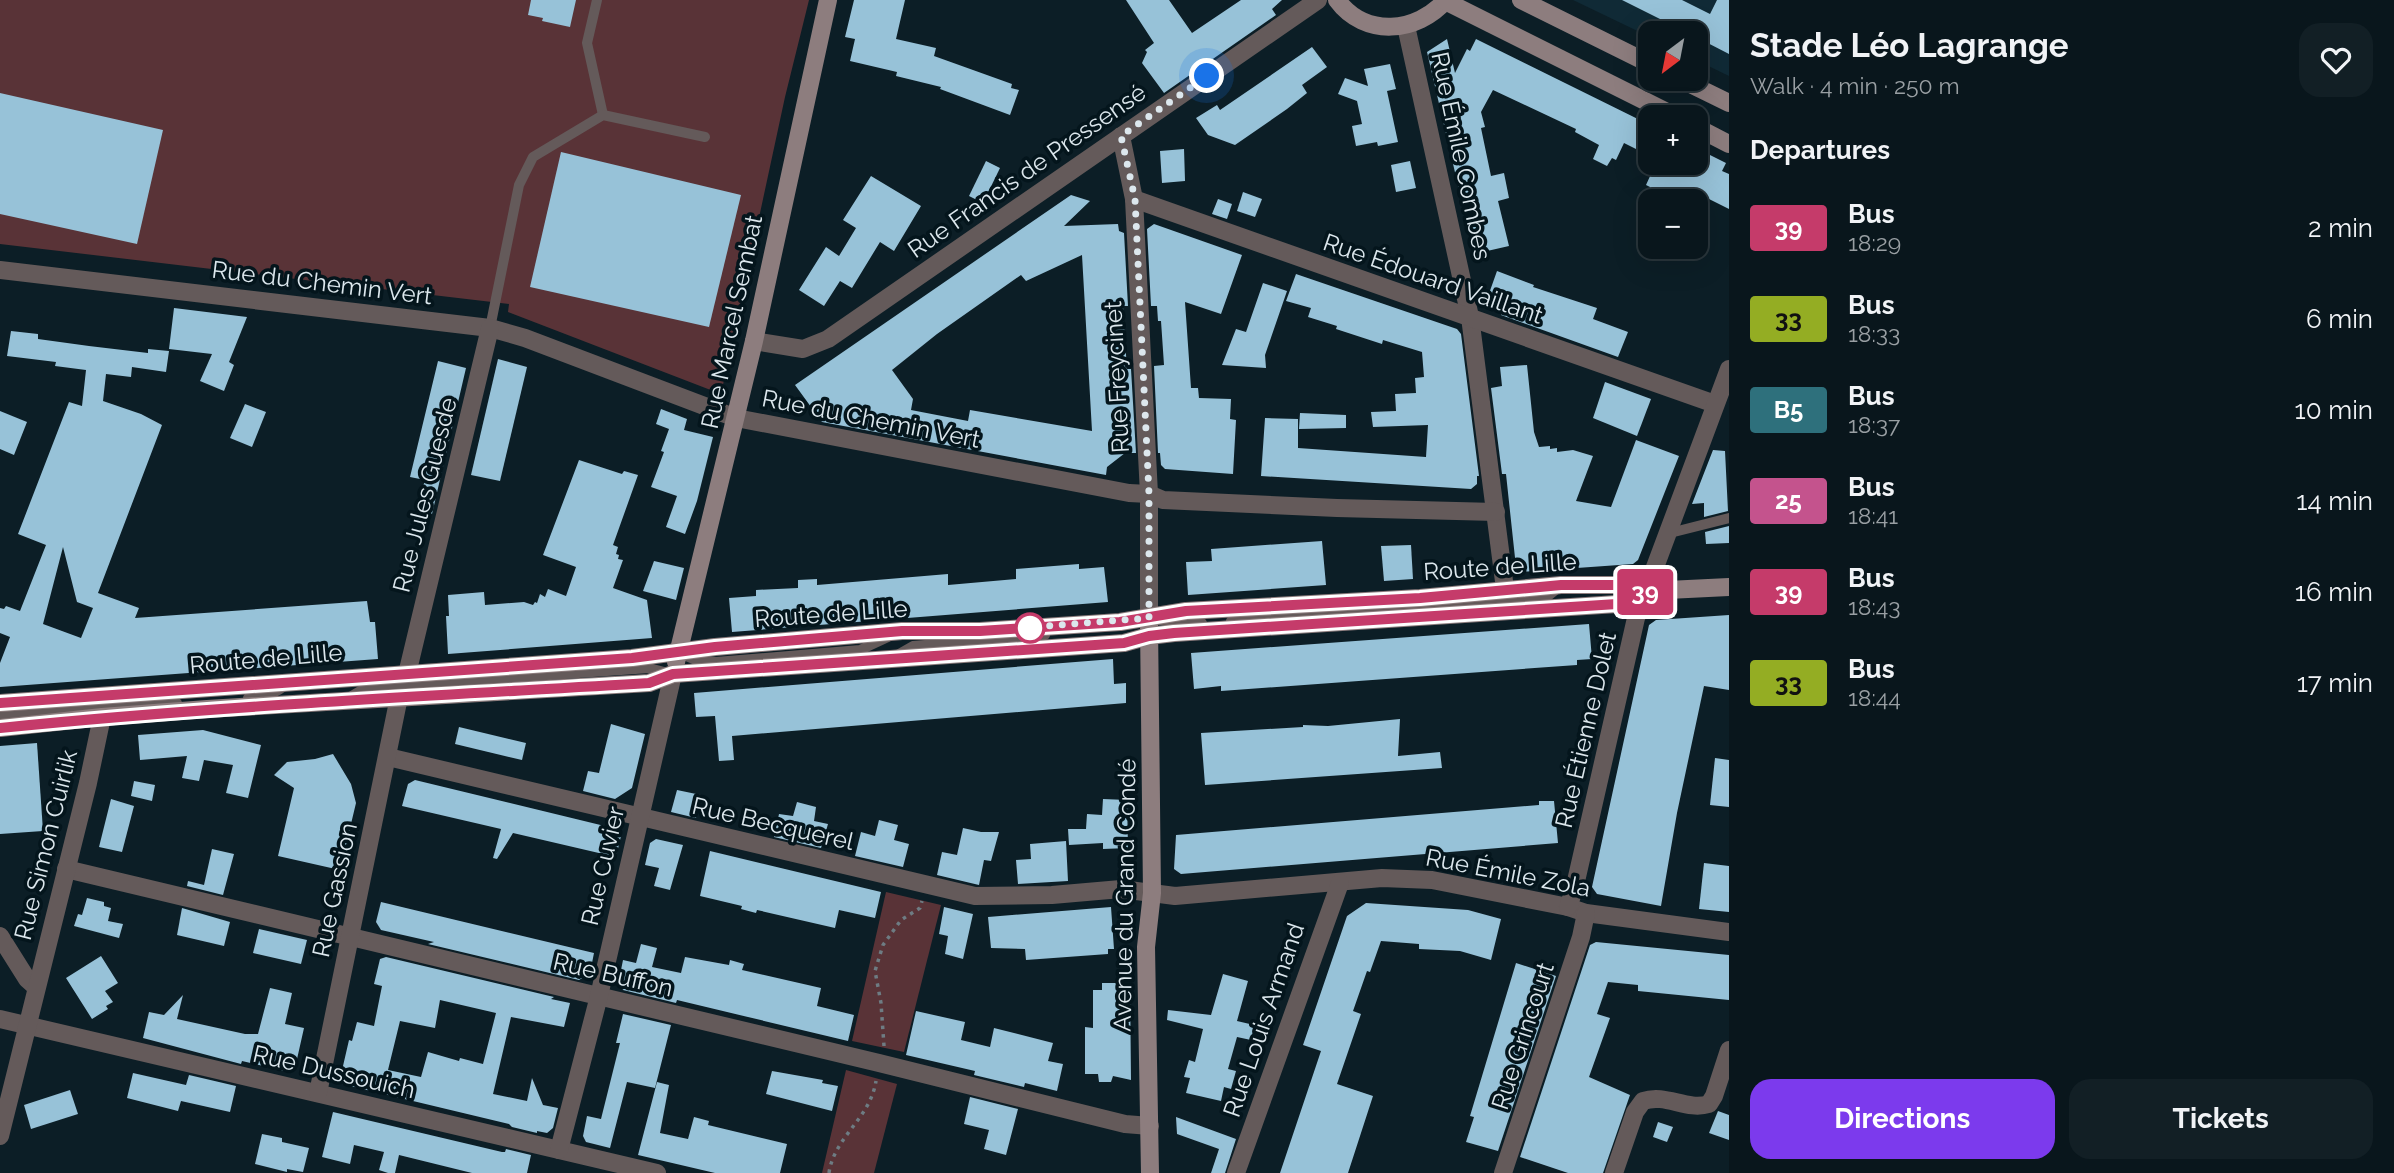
<!DOCTYPE html>
<html lang="en">
<head>
<meta charset="utf-8">
<style>
  :root { --surface:#09161c; --page:#121f25; --text:#f1f3f6; --muted:#999fa3; --line:#29353b; --accent:#7c3aed }
  body { margin:0; font-family:Raleway,sans-serif; background:var(--page); color:var(--text); height:100vh; display:flex; flex-direction:column; font-size:26px; white-space:nowrap }
  * { box-sizing:border-box; margin:0 }
  p { font-size:23px; color:var(--muted) }
  .icon { flex:none; width:38px; height:38px; fill:none; stroke:currentColor; stroke-width:2; stroke-linecap:round; stroke-linejoin:round }
  .map { position:relative; flex:1; overflow:hidden }
  .drawer { display:flex; flex-direction:column; background:var(--surface); width:665px }
  .drawer>* { flex:none }
  .badge { padding:0 14px; border-radius:5px; font-size:24px; line-height:46px }
  .needle { width:46px; rotate:212deg }
  .fabs { position:absolute; left:1638px; top:21px; display:grid; gap:14px }
  .fabs a { display:grid; place-items:center; width:70px; height:70px; border-radius:14px; background:var(--surface); box-shadow:0 7px 28px #0002,0 0 0 2px var(--line); font-size:35px }
  .you { position:absolute; width:35px; height:35px; margin:-18px; border:5px solid #fff; border-radius:50%; background:#1a73e8; box-shadow:0 0 0 10px #1a73e833 }
  .map>.badge { position:absolute; translate:-50% -50%; box-shadow:0 0 0 4px #fff }
  h2 { padding:0 21px; font-size:26px; line-height:63px }
  .round { display:grid; place-items:center; flex:none; width:74px; height:74px; border-radius:21px; background:var(--page) }
  .overview { display:flex; align-items:center; justify-content:space-between; height:119px; padding:0 21px }
  h1 { font-size:33px; font-weight:700; line-height:52px }
  .button { display:flex; gap:14px; margin-top:auto; padding:14px 21px }
  .button a { flex:1; height:80px; border-radius:21px; background:var(--accent); color:#fff; font-size:28px; font-weight:700; line-height:80px; text-align:center }
  .button a+a { background:var(--page); color:var(--text) }
  ul { padding:0; list-style:none }
  li { display:flex; align-items:center; gap:21px; height:91px; padding:0 21px }
  li div { flex:1 }
  li b { display:block; font-size:26px }
  li em { font-style:normal }
  li .badge { min-width:77px; font-weight:700; text-align:center }
  main { display:flex; flex:1; min-height:0 }
  .map>svg:first-child { display:block }
</style>
</head>
<body>
<main>
<div class="map">
<svg width="1729" height="1173" viewBox="0 0 1729 1173">
  <rect width="100%" height="100%" fill="#0c1e26"/>
  <!-- built -->
  <polygon fill="#102a36" points="1573,0 1729,0 1729,76 1696,60 1696,33 1650,33 1650,37"/>
  <!-- green -->
  <g fill="#593337">
    <polygon points="0,0 809,0 785,97 721,394 508,312 509,304 0,244"/>
    <polygon points="886,892 941,905 904,1052 852,1041"/>
    <polygon points="846,1070 897,1084 874,1173 822,1173"/>
  </g>
  <!-- building -->
  <g fill="#97c2d8" fill-rule="evenodd">
    <polygon points="531,0 576,0 570,27 542,21 543,18 528,15"/>
    <polygon points="854,0 905,0 896,39 936,48 934,56 1012,84 1011,88 1019,90 1010,115 940,89 941,87 896,76 897,72 850,61 855,39 845,37"/>
    <polygon points="1126,0 1169,0 1192,33 1241,0 1282,0 1272,9 1276,15 1164,93 1142,63 1147,52 1145,50 1154,43"/>
    <polygon points="1622,0 1682,0 1710,14 1717,0 1729,0 1729,54 1696,37 1696,33 1688,33"/>
    <polygon points="1447,39 1455,73 1467,49 1470,51 1476,39 1650,125 1650,156 1624,143 1616,160 1612,158 1607,166 1593,159 1599,145 1575,132 1576,129 1493,90 1481,112 1485,127 1481,128 1491,176 1504,173 1509,198 1498,201 1509,246 1474,254 1427,52"/>
    <polygon points="1312,47 1327,67 1302,85 1307,93 1287,109 1235,145 1208,135 1196,118 1217,105 1220,110"/>
    <polygon points="1390,64 1396,89 1387,91 1398,142 1378,146 1377,142 1356,146 1352,126 1362,124 1357,101 1338,94 1345,78 1368,86 1364,69"/>
    <polygon points="0,93 163,130 137,244 0,214"/>
    <polygon points="1696,148 1726,163 1722,171 1729,174 1729,209 1707,198 1706,201 1642,201 1650,187 1646,185 1656,163 1696,163"/>
    <polygon points="1184,149 1185,181 1162,183 1160,151"/>
    <polygon points="561,152 741,195 709,327 530,287"/>
    <polygon points="986,161 1000,168 983,203 969,196"/>
    <polygon points="1410,161 1416,188 1396,192 1391,165"/>
    <polygon points="871,176 921,206 894,251 880,242 852,288 840,281 824,306 799,290 826,247 839,256 856,228 843,220"/>
    <polygon points="1243,192 1262,199 1255,217 1237,211"/>
    <path d="M1071 195 1090 201 1064 226 1118 224 1119 231 1124 233 1128 306H1123L1124 326 1127 369H1131L1136 453H1125L1107 467 1106 475 822 422 795 385ZM1082 255 1092 431 970 410 968 421 911 410 913 399 892 370 937 334 1021 275 1026 281Z"/>
    <polygon points="1218,199 1232,204 1227,219 1212,214"/>
    <polygon points="1154,224 1242,255 1221,314 1185,302 1191,388 1198,388 1199,398 1231,399 1230,419 1236,420 1233,474 1165,469 1161,465 1160,453 1158,453 1154,366 1164,365 1161,321 1158,321 1157,306 1151,306 1147,229"/>
    <polygon points="1497,271 1534,285 1533,287 1597,308 1593,319 1628,332 1618,357 1501,315 1504,309 1486,302"/>
    <polygon points="1296,274 1457,329 1461,334 1479,476 1477,476 1477,484 1471,489 1261,476 1265,418 1298,419 1298,448 1426,457 1428,425 1373,427 1371,412 1396,411 1395,394 1416,393 1415,378 1424,377 1422,352 1383,340 1382,344 1336,329 1337,326 1308,317 1311,308 1286,301"/>
    <polygon points="1263,283 1287,291 1265,355 1266,368 1222,365 1236,329 1246,332"/>
    <polygon points="174,308 247,317 229,362 234,365 224,391 200,381 212,354 169,349"/>
    <path d="M11 331 38 334V339L89 346 148 353V349L169 351 166 372 132 367 131 377 106 374 103 401 141 414 162 425 98 593 139 608 135 618 367 601 370 622H375L378 659 0 687V663L10 637 0 633V608L4 609 6 606 20 611 46 545 18 534 69 402 82 406 86 370 55 366 56 362 7 356ZM63 547 77 602 93 608 81 638 43 624Z"/>
    <polygon points="498,359 527,367 500,481 471,475"/>
    <polygon points="438,361 466,368 432,514 416,510 425,480 410,477"/>
    <polygon points="1527,365 1534,432 1539,447 1550,446 1550,449 1557,448 1557,452 1573,450 1593,456 1576,501 1611,507 1636,440 1679,456 1638,560 1633,564 1522,572 1516,567 1506,474 1502,474 1491,388 1502,386 1500,367"/>
    <polygon points="1605,382 1651,399 1637,436 1593,418"/>
    <polygon points="245,404 266,412 252,447 230,438"/>
    <polygon points="661,409 687,419 684,430 713,437 697,501 685,534 666,527 677,496 651,487 664,452 661,451 669,429 656,424"/>
    <polygon points="0,411 27,422 14,455 0,449"/>
    <polygon points="1300,413 1346,415 1346,428 1299,429"/>
    <polygon points="1713,450 1725,451 1728,511 1704,517 1704,503 1692,504"/>
    <polygon points="579,460 622,474 624,471 638,475 613,545 618,547 616,554 619,555 618,559 623,560 613,588 647,600 652,638 448,654 446,616 449,616 448,595 484,592 485,605 524,602 533,605 535,602 537,603 540,594 545,597 548,589 566,596 576,567 543,555"/>
    <polygon points="1729,526 1729,543 1706,544 1705,532"/>
    <polygon points="1322,541 1326,585 1188,595 1186,562 1212,561 1211,549"/>
    <polygon points="1411,545 1413,579 1384,581 1381,546"/>
    <polygon points="654,561 684,568 676,600 643,591"/>
    <polygon points="1079,564 1079,569 1104,567 1108,602 732,632 729,598 756,596 756,590 798,588 798,580 817,579 817,585 948,574 948,585 1016,579 1016,569"/>
    <polygon points="1729,615 1729,690 1704,686 1677,813 1661,906 1597,894 1592,887 1649,625 1656,620"/>
    <polygon points="1589,624 1592,659 1577,660 1577,665 1221,691 1221,686 1194,689 1191,653"/>
    <polygon points="1113,659 1114,684 1126,683 1126,703 732,736 734,760 719,761 715,716 696,717 694,693"/>
    <polygon points="1400,719 1398,756 1440,752 1442,768 1205,785 1201,733 1303,727 1303,725 1328,726"/>
    <polygon points="611,724 645,734 632,788 615,799 583,791 588,771 599,773"/>
    <polygon points="459,727 526,743 522,760 455,744"/>
    <polygon points="203,730 261,745 248,798 226,793 233,765 204,760 199,781 182,778 187,756 140,760 138,735"/>
    <polygon points="37,743 43,831 0,834 0,746"/>
    <polygon points="333,754 351,784 356,803 340,870 278,856 294,788 274,775 287,762 315,759"/>
    <polygon points="1715,758 1729,760 1729,807 1710,805"/>
    <polygon points="415,780 617,829 621,836 616,857 513,833 497,859 493,858 501,829 402,806 408,784"/>
    <polygon points="134,781 155,785 152,801 131,796"/>
    <polygon points="677,790 701,795 696,818 671,812"/>
    <polygon points="111,799 134,806 122,852 99,847"/>
    <polygon points="1103,799 1127,800 1128,848 1103,849 1103,843 1069,845 1068,829 1086,829 1087,814 1102,815"/>
    <polygon points="1539,801 1554,801 1558,843 1181,874 1174,869 1176,835 1539,805"/>
    <polygon points="797,802 816,807 814,821 828,824 821,848 774,837 779,814 793,816"/>
    <polygon points="879,820 898,825 894,840 909,844 903,867 855,856 861,832 875,836"/>
    <polygon points="963,828 981,832 999,832 991,861 984,860 979,885 937,875 942,852 957,855"/>
    <polygon points="656,839 683,845 670,890 654,886 659,868 645,865 650,843"/>
    <polygon points="1066,841 1068,881 1018,884 1016,860 1031,859 1030,844"/>
    <polygon points="212,849 234,854 223,895 187,886 188,881 204,885"/>
    <polygon points="710,851 881,892 875,918 839,910 835,928 757,910 756,913 741,909 742,906 700,896"/>
    <polygon points="1704,863 1729,866 1729,912 1699,909"/>
    <polygon points="87,898 104,902 104,906 111,908 108,921 123,924 119,938 74,926 78,914 82,915"/>
    <polygon points="381,902 594,953 590,973 579,980 428,944 434,942 381,930 376,922"/>
    <polygon points="1366,903 1468,910 1501,919 1491,960 1460,951 1419,949 1419,944 1381,941 1370,972 1367,971 1353,1011 1361,1014 1337,1084 1373,1096 1348,1173 1280,1173 1321,1051 1303,1045 1347,916"/>
    <polygon points="944,907 973,914 963,959 945,954 948,936 939,934"/>
    <polygon points="1111,907 1114,949 1108,949 1108,954 1026,960 1025,949 991,948 988,917"/>
    <polygon points="182,908 230,922 224,946 177,935"/>
    <polygon points="259,929 307,940 301,964 253,953"/>
    <polygon points="1596,942 1729,955 1729,1000 1638,991 1638,985 1608,982 1597,1014 1610,1018 1589,1077 1630,1095 1603,1173 1568,1173 1520,1157 1590,945"/>
    <polygon points="641,944 657,948 652,967 681,973 685,957 729,965 730,960 744,964 742,970 821,988 817,1006 854,1015 848,1041 677,1000 676,1003 623,990 619,980 623,960 636,963"/>
    <polygon points="101,956 118,983 105,991 113,1002 106,1006 108,1009 92,1019 66,978"/>
    <path d="M386 957 554 997 551 999 570 1003 564 1027 511 1017 493 1094 527 1101 532 1078 543 1105 558 1108 553 1128 547 1133 537 1131V1133L512 1127 509 1124 342 1084 340 1079 349 1040 352 1041 357 1022 374 1026 382 986 374 984 380 959ZM440 1000 496 1013 483 1064 460 1058 459 1061 428 1052 421 1077 388 1070 400 1021 435 1028Z"/>
    <polygon points="1516,963 1556,976 1498,1151 1466,1142 1474,1117 1470,1116"/>
    <polygon points="1223,974 1248,981 1237,1021 1254,1025 1251,1040 1237,1037 1228,1069 1236,1071 1231,1089 1224,1087 1221,1101 1186,1093 1190,1078 1184,1077 1189,1060 1195,1062 1203,1029 1167,1020 1168,1010 1211,1015"/>
    <polygon points="1102,983 1130,983 1131,1080 1113,1076 1111,1082 1099,1082 1098,1074 1085,1074 1085,1027 1093,1028 1093,990 1102,990"/>
    <polygon points="270,988 292,993 285,1024 304,1028 295,1068 288,1072 242,1061 241,1064 143,1038 149,1012 164,1015 183,995 177,1019 245,1034 258,1034"/>
    <polygon points="916,1011 965,1022 961,1040 990,1047 994,1028 1053,1043 1048,1061 1063,1064 1057,1091 1025,1083 1024,1087 974,1075 975,1071 906,1055"/>
    <polygon points="623,1014 671,1025 655,1088 627,1082 610,1148 586,1142 583,1136 587,1116 601,1119 620,1043 616,1043"/>
    <polygon points="772,1071 823,1080 822,1083 838,1086 832,1111 766,1094"/>
    <polygon points="133,1073 186,1085 189,1075 236,1086 230,1112 181,1101 178,1111 127,1098"/>
    <polygon points="657,1082 669,1085 660,1133 688,1139 694,1117 709,1121 708,1125 787,1144 780,1173 715,1173 638,1155"/>
    <polygon points="70,1090 78,1114 31,1129 24,1105"/>
    <polygon points="970,1097 1018,1109 1006,1155 984,1149 989,1130 964,1124"/>
    <polygon points="1718,1111 1729,1115 1729,1140 1709,1133"/>
    <polygon points="333,1112 502,1152 505,1152 506,1149 531,1155 527,1173 472,1173 399,1155 395,1173 388,1173 379,1170 384,1152 354,1145 350,1164 322,1157"/>
    <polygon points="1176,1117 1236,1139 1225,1173 1211,1173 1219,1149 1177,1134"/>
    <polygon points="1658,1122 1673,1127 1667,1142 1653,1137"/>
    <polygon points="262,1134 282,1138 282,1142 309,1148 303,1172 287,1169 287,1172 255,1164"/>
  </g>
  <g fill="none" stroke-linecap="round" stroke-linejoin="round">
    <!-- path -->
    <g stroke="#6e7c83" stroke-width="3.5" stroke-dasharray="3.5 5" stroke-linecap="butt">
      <polyline points="884,1046 881,1003 875,971 883,945 901,920 920,908 922,901"/>
      <path d="M829 1173C834 1137 870 1119 876 1081"/>
    </g>
    <!-- lane -->
    <g stroke="#645a5a" stroke-width="10">
      <polyline points="597,0 587,43 603,115"/>
      <polyline points="490,328 519,185 533,157 603,115 705,137"/>
      <polyline points="1666,534 1729,518"/>
      <polyline points="1161,620 1202,623"/>
      <polyline points="1231,621 1547,597 1558,588"/>
      <polyline points="681,654 698,661 716,662 860,650 888,637"/>
      <polyline points="899,654 913,646 1045,635"/>
      <polyline points="350,697 360,691 379,687 649,668 668,673"/>
      <path d="M248 698C262 698 275 694 286 685"/>
      <polyline points="0,715 177,703"/>
    </g>
    <!-- street -->
    <g stroke="#645a5a" stroke-width="18">
      <polyline points="1406,26 1470,317 1505,589"/>
      <polyline points="1121,136 1134,199 1149,494 1149,618"/>
      <polyline points="1134,199 1715,404"/>
      <polyline points="0,270 490,328 525,338 736,418 1129,493 1149,494 1163,500 1337,508 1496,512"/>
      <polyline points="754,341 803,349 828,339 1318,0"/>
      <polyline points="407,674 490,328"/>
      <polyline points="388,757 975,896 1052,895 1121,889 1175,896 1382,878 1432,880 1568,907 1586,913 1729,932"/>
      <polyline points="66,869 879,1063 1125,1124 1150,1126"/>
      <polyline points="1568,907 1574,890 1636,618 1729,369"/>
      <polyline points="0,936 27,979 36,987"/>
      <polyline points="0,1019 657,1173"/>
      <polyline points="318,1093 399,697"/>
      <polyline points="0,1136 88,783 102,717"/>
      <polyline points="559,1150 599,996 673,674"/>
      <polyline points="1236,1173 1340,883"/>
      <polyline points="1503,1173 1581,937 1586,913"/>
      <path d="M1614 1173 1635 1112 1643 1101C1666 1093 1686 1111 1709 1104L1714 1096 1729 1050"/>
    </g>
    <!-- secondary -->
    <g stroke="#8d7d7e" stroke-width="18">
      <path d="M1337 0C1365 38 1417 33 1446 0"/>
      <polyline points="1521,0 1650,64"/>
      <polyline points="1445,1 1677,117"/>
      <polyline points="1680,79 1729,103"/>
      <polyline points="1696,127 1729,144"/>
      <polyline points="1149,624 1152,893 1146,947 1150,1173"/>
      <polyline points="676,662 754,341 828,0"/>
      <polyline points="0,703 632,658 715,647 902,631 980,631 1120,622 1186,611 1420,598 1561,585 1615,585 1647,591 1729,587"/>
      <polyline points="0,728 102,717 207,709 649,683 673,674 1124,643 1149,636 1174,633 1617,604 1647,591"/>
    </g>
  </g>
  <g fill="none" stroke-linecap="round" stroke-linejoin="round">
    <!-- line casing -->
    <g stroke="#fff" stroke-width="16">
      <path id="line" d="M0 703 632 658 715 647 902 631H980L1120 622 1186 611 1420 598 1561 585H1615L1647 591 1617 604 1174 633 1149 636 1124 643 673 674 649 683C432 696 216 706 0 728"/>
    </g>
    <!-- line -->
    <use href="#line" stroke="#c53b6a" stroke-width="10"/>
    <!-- walk -->
    <polyline stroke="#dce7ed" stroke-width="7" stroke-dasharray="0 12.6" points="1030,628 1021,628 1149,618 1149,494 1135,199 1121,136 1207,76"/>
  </g>
  <!-- markers -->
  <circle fill="#fff" stroke="#c53b6a" stroke-width="3.5" cx="1030" cy="628" r="14"/>
  <g text-anchor="middle" stroke-width="7" stroke-linejoin="round" paint-order="stroke">
    <!-- street labels -->
    <g font-size="24" fill="#dce7ed" stroke="#04151c">
      <text transform="translate(1461 156) rotate(78)" y="8">Rue Émile Combes</text>
      <text transform="translate(1027 171) rotate(-35)" y="8">Rue Francis de Pressensé</text>
      <text transform="translate(1433 279) rotate(19)" y="8">Rue Édouard Vaillant</text>
      <text transform="translate(322 283) rotate(7)" y="8">Rue du Chemin Vert</text>
      <text transform="translate(732 322) rotate(-78)" y="8">Rue Marcel Sembat</text>
      <text transform="translate(1117 377) rotate(-93)" y="8">Rue Freycinet</text>
      <text transform="translate(871 419) rotate(11)" y="8">Rue du Chemin Vert</text>
      <text transform="translate(425 495) rotate(-76)" y="8">Rue Jules Guesde</text>
      <text transform="translate(1500 567) rotate(-4)" y="8">Route de Lille</text>
      <text transform="translate(831 614) rotate(-4)" y="8">Route de Lille</text>
      <text transform="translate(266 659) rotate(-5)" y="8">Route de Lille</text>
      <text transform="translate(1586 730) rotate(-77)" y="8">Rue Étienne Dolet</text>
      <text transform="translate(773 824) rotate(13)" y="8">Rue Becquerel</text>
      <text transform="translate(46 845) rotate(-76)" y="8">Rue Simon Cuirlik</text>
      <text transform="translate(603 866) rotate(-77)" y="8">Rue Cuvier</text>
      <text transform="translate(1508 873) rotate(11)" y="8">Rue Émile Zola</text>
      <text transform="translate(335 890) rotate(-78)" y="8">Rue Gassion</text>
      <text transform="translate(1125 895) rotate(-89)" y="8">Avenue du Grand Condé</text>
      <text transform="translate(613 975) rotate(13)" y="8">Rue Buffon</text>
      <text transform="translate(1264 1020) rotate(-71)" y="8">Rue Louis Armand</text>
      <text transform="translate(1523 1036) rotate(-72)" y="8">Rue Grincourt</text>
      <text transform="translate(334 1072) rotate(13)" y="8">Rue Dussouich</text>
    </g>
  </g>
</svg>
<div class="fabs">
<a><svg class="needle" viewBox="-14 -14 28 28"><path d="M0-13l5 13h-10z" fill="#e53935"/><path d="M0 13l5-13h-10z" fill="#999fa3"/></svg></a>
<a>+</a>
<a>−</a>
</div>
<div class="you" style="left:1207px;top:76px"></div>
<b class="badge" style="left:1645px;top:592px;background:#c53b6a;color:#fff">39</b>
</div>
<section class="drawer">
<div class="overview"><div><h1>Stade Léo Lagrange</h1><p>Walk · 4 min · 250 m</p></div><a class="round"><svg class="icon" aria-label="heart" viewBox="0 0 24 24"><path d="M12 20l-8-8c-3-5 5-10 8-4 3-6 11-1 8 4z"/></svg></a></div>
<h2>Departures</h2>
<ul>
<li><span class="badge" style="background:#c53b6a;color:#fff">39</span><div><b>Bus</b><p>18:29</p></div><em>2 min</em></li>
<li><span class="badge" style="background:#94ad23;color:#111">33</span><div><b>Bus</b><p>18:33</p></div><em>6 min</em></li>
<li><span class="badge" style="background:#2e707c;color:#fff">B5</span><div><b>Bus</b><p>18:37</p></div><em>10 min</em></li>
<li><span class="badge" style="background:#c4538d;color:#fff">25</span><div><b>Bus</b><p>18:41</p></div><em>14 min</em></li>
<li><span class="badge" style="background:#c53b6a;color:#fff">39</span><div><b>Bus</b><p>18:43</p></div><em>16 min</em></li>
<li><span class="badge" style="background:#94ad23;color:#111">33</span><div><b>Bus</b><p>18:44</p></div><em>17 min</em></li>
</ul>
<div class="button"><a>Directions</a><a>Tickets</a></div>
</section>
</main>
</body>
</html>
